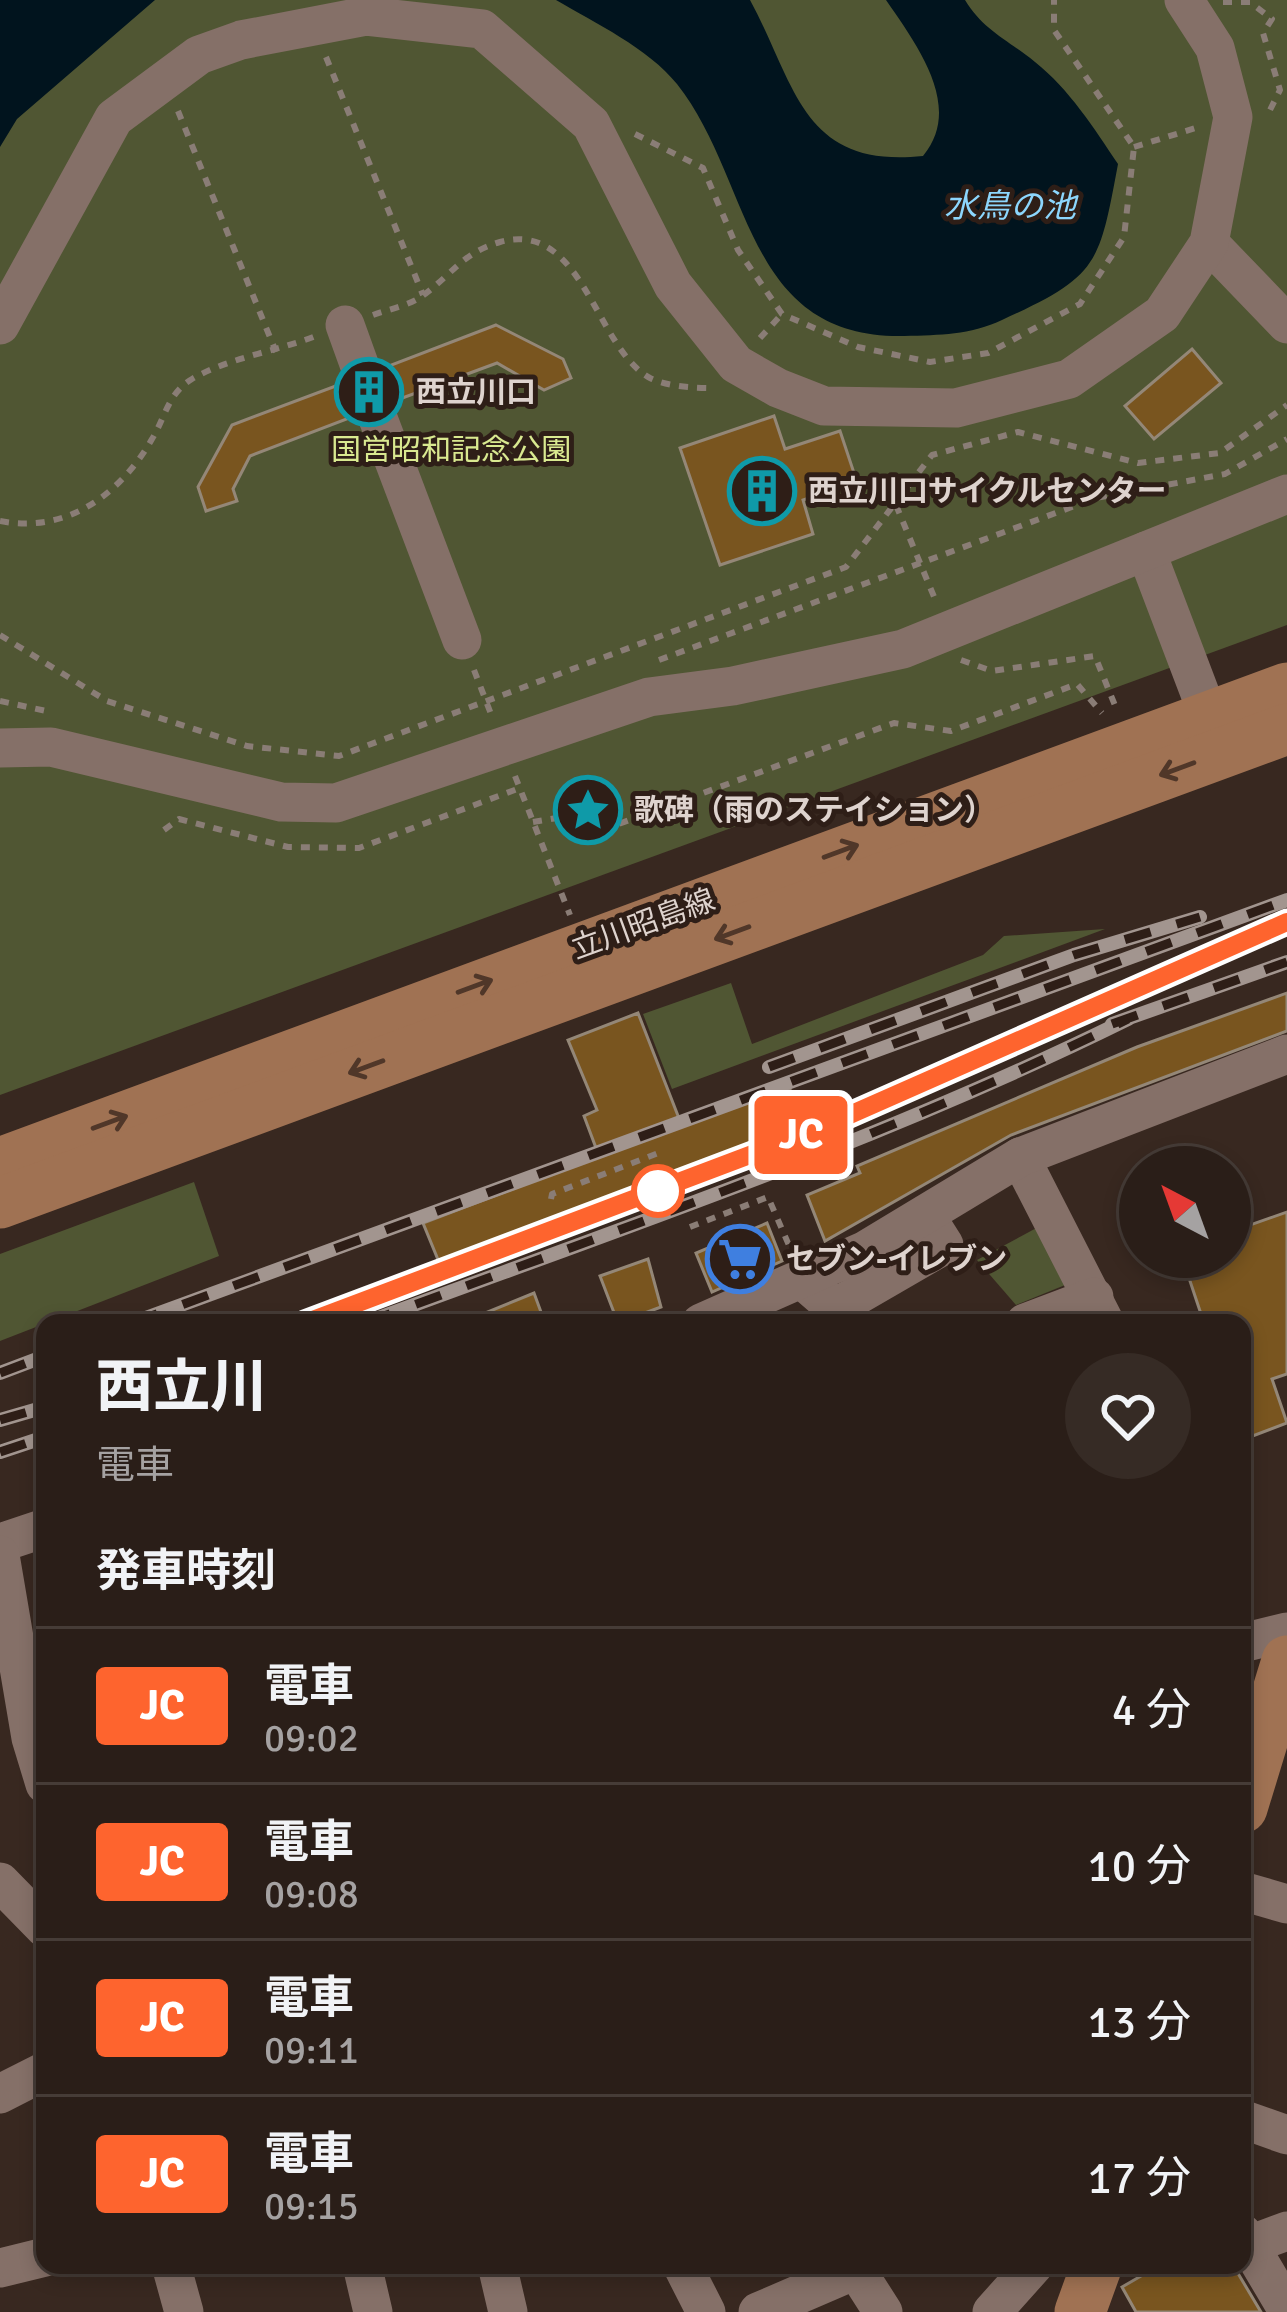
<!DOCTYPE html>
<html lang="ja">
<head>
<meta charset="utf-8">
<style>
  :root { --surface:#2a1e18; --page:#362b25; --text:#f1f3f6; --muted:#a5a2a2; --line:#463c37 }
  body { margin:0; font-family:Signika,"Noto Sans JP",sans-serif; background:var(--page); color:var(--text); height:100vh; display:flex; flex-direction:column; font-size:45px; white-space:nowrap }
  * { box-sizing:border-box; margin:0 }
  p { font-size:39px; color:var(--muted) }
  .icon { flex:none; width:66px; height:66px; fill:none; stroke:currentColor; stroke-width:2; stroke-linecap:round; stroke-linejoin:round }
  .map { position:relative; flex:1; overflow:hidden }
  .sheet { position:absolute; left:36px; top:1314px; width:1215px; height:960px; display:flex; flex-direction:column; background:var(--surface); border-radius:24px; box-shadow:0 6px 18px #0003,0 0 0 3px var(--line) }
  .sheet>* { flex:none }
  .badge { padding:0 24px; border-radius:9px; font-size:42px; line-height:78px }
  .needle { width:78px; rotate:319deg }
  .tools { position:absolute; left:1119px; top:1146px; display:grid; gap:24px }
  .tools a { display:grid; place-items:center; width:132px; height:132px; border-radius:50%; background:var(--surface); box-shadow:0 6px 18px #0003,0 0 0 3px var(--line); font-size:60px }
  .map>.badge { position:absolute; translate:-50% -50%; box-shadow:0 0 0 6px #fff }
  h2 { padding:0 60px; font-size:45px; line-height:108px }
  .round { display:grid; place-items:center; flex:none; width:126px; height:126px; border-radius:63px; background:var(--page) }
  .summary { display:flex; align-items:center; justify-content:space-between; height:204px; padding:0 60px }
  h1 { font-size:57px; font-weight:800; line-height:90px }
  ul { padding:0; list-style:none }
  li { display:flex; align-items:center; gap:36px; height:156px; padding:0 60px; border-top:3px solid var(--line) }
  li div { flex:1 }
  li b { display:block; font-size:45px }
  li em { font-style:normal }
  li .badge { min-width:132px; font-weight:700; text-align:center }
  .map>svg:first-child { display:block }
</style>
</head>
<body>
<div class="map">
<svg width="1287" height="2312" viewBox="0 0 1287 2312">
  <rect width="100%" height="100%" fill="#382820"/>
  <!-- green -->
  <g fill="#505633">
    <polygon points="0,0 1287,0 1287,625 0,1095"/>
    <polygon points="1105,929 672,1089 643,1014 731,983 752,1044 983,955 1004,936"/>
    <polygon points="194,1182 219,1256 0,1341 0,1254"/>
    <polygon points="1042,1225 1070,1283 1016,1305 977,1260"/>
  </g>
  <!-- water -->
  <g fill="#01141e">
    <polygon points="0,0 155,0 17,119 0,147"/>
    <path d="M556 0H750C796 85 802 169 923 156 964 107 917 45 886 0H965C983 30 1008 40 1035 62 1069 89 1094 128 1118 164 1099 265 1099 276 1002 320 969 335 941 335 904 336 743 339 753 180 677 84 648 48 595 23 556 0Z"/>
  </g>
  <!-- building -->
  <g fill="#79551f" stroke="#948777" stroke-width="3">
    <polygon points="496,325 563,359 571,378 544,390 497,363 397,400 383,387 386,367"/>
    <polygon points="1192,349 1221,383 1154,439 1125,406"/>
    <polygon points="341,384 354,396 352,417 250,456 233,489 237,501 206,511 198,487 232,425"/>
    <polygon points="774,416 785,449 840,431 857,482 803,500 813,534 720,565 680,448"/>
    <polygon points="1287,993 1287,1031 1011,1135 825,1241 807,1195 860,1173 857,1166 1137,1047"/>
    <polygon points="638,1013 682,1126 789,1087 804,1125 439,1262 423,1223 599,1156 584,1116 597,1110 568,1040"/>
    <polygon points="1287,1212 1287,1374 1272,1379 1287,1423 1242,1440 1242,1323 1204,1323 1182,1257 1230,1257 1230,1232"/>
    <polygon points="767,1223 782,1261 712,1292 696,1253"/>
    <polygon points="648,1259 661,1307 618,1323 600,1276"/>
    <polygon points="534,1293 545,1323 463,1323 463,1322"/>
    <polygon points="1160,2265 1233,2265 1261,2312 1136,2312 1122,2287"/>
  </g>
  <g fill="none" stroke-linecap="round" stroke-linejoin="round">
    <!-- path -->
    <g stroke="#8a7d76" stroke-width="6" stroke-dasharray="9 9" stroke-linecap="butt">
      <polyline points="1223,2 1250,2 1272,19 1263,33 1280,90 1267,116"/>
      <polyline points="326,57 423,295"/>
      <polyline points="178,111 276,352"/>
      <polyline points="635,134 703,168 738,250 782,314 858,347 930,362 988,353 1080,304 1124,237 1134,147 1054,30 1054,0"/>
      <polyline points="1134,147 1199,127"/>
      <path d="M373 315C389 309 412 305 425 294 453 273 464 252 500 242 583 219 595 348 650 378 668 387 695 388 714 388"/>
      <polyline points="760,338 782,314"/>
      <polyline points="896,505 937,604"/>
      <path d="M0 521C66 534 120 495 152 439 165 418 168 393 192 379 228 358 277 351 316 336"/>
      <polyline points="0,635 107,701 247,746 339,756 846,567 932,455 1018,432 1138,463 1220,453 1287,405"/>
      <polyline points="659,660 1096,498 1225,474 1287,439"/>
      <polyline points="961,660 992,671 1095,656 1116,708"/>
      <polyline points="474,670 491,714"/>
      <polyline points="0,701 51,712"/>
      <polyline points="515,776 570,915"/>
      <polyline points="533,822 569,816 605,829 894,723 951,731 1077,684 1102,713"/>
      <polyline points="164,830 179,819 288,847 359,848 520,788"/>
      <polyline points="551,1199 552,1194 661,1152"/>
      <polyline points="690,1227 768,1197 791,1250"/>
    </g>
    <!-- minor -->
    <g stroke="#857068" stroke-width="39">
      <polyline points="1209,243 1287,324"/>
      <polyline points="0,325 114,118 199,55 241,40 366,16 482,29 591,124 673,285 736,364 778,388 824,406 956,408 1069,379 1162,314 1209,243 1233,117 1215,48 1184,0"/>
      <polyline points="345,325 363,375"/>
      <polyline points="374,408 462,640"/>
      <polyline points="1146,551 1209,717"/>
      <polyline points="0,748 51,747 281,802 336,803 649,697 733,686 903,649 1287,494"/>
      <polyline points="1020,1157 1105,1323"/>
      <polyline points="804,1281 835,1308 944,1245 925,1215"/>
      <polyline points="701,1323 866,1250 1020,1157 1287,1054"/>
      <polyline points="1025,1323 1094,1297"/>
      <polyline points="0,1543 45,1528"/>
      <polyline points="0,1555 31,1738 45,1784"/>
      <polyline points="1242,1643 1287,1632"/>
      <polyline points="0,1882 45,1928"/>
      <polyline points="1242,1891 1287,1904"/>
      <polyline points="0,2094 45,2071"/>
      <polyline points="1242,2119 1287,2135"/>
      <polyline points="1242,2233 1287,2309"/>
      <polyline points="1252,2244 1287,2231"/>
      <polyline points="171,2265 184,2312"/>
      <polyline points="362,2265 373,2312"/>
      <polyline points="497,2265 508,2312"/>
      <polyline points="682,2265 706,2312"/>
      <polyline points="853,2265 883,2312"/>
      <polyline points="0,2268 45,2257"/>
      <polyline points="758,2312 867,2265"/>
      <polyline points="992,2312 1034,2265"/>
    </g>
    <!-- major -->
    <g stroke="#a07253" stroke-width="51">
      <polyline points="0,1163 1287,688"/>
      <polyline points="0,1203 1287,729"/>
      <polyline points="1242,1808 1287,1661"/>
      <polyline points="1080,2312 1097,2265"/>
    </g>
    <!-- rail casing -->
    <g stroke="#a2958f" stroke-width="14">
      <g id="rail">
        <polyline points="1112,1024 1287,962"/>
        <polyline points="769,1067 1074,955 1200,917"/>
        <polyline points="132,1323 1287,900"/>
        <polyline points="305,1323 811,1132 1287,922"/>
        <path d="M365 1323C622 1228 883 1140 1128 1019"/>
        <polyline points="0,1373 45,1356"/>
        <polyline points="0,1420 45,1407"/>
        <polyline points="0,1452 45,1437"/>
      </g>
    </g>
    <!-- rail -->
    <use href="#rail" stroke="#2e1e17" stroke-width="9" stroke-dasharray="27" stroke-linecap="butt"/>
  </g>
  <!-- one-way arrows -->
  <defs><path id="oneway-shaft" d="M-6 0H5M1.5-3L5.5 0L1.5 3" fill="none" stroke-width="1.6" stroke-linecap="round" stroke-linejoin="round" transform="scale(3)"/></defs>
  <g stroke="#503729">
    <use href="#oneway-shaft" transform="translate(1177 769) rotate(160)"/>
    <use href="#oneway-shaft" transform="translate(841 851) rotate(-20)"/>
    <use href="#oneway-shaft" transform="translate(732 933) rotate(160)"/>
    <use href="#oneway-shaft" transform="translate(475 986) rotate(-20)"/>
    <use href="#oneway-shaft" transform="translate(366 1067) rotate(160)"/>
    <use href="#oneway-shaft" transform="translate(110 1122) rotate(-20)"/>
  </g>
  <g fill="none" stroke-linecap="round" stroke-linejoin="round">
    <!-- line casing -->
    <g stroke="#fff" stroke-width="27">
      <polyline id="line" points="305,1323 811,1132 1287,922"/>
    </g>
    <!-- line -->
    <use href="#line" stroke="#fe642e" stroke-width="18"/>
  </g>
  <!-- icons -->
  <defs>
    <g id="building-ring" transform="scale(3.45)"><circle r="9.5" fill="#2e1e17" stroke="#0f9aa8" stroke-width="1.5"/><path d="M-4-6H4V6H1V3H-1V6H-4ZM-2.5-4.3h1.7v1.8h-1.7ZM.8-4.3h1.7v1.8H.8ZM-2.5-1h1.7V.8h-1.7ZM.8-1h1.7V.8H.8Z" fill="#0f9aa8"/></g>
    <g id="sight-ring" transform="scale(3.45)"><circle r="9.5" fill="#2e1e17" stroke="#0f9aa8" stroke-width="1.5"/><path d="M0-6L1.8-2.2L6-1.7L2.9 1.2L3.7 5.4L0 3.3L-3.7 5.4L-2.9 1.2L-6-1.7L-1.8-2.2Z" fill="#0f9aa8"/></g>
    <g id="supermarket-ring" transform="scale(3.45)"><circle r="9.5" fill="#2e1e17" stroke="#3f7fe0" stroke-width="1.5"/><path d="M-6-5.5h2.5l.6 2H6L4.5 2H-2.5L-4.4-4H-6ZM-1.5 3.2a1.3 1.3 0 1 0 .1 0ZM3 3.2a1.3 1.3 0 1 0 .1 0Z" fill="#3f7fe0"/></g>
  </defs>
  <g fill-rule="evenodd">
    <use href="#building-ring" x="369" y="392"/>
    <use href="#building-ring" x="762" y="491"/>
    <use href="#sight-ring" x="588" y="810"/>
    <use href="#supermarket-ring" x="740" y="1259"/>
  </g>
  <!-- markers -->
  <circle fill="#fff" stroke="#fe642e" stroke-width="6" cx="658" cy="1191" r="24"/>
  <g text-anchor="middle" stroke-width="10" stroke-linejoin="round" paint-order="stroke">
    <!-- poi labels -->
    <g font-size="30" font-weight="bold" fill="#ded3ce" stroke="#2e1e17" text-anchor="start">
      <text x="416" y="402">西立川口</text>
      <text x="808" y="501">西立川口サイクルセンター</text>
      <text x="634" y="820">歌碑（雨のステイション）</text>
      <text x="786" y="1269">セブン-イレブン</text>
    </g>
    <!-- park labels -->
    <g font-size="30" fill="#d9e990" stroke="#2e1e17">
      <text x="451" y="460">国営昭和記念公園</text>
    </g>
    <!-- street labels -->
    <g font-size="30" fill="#ded3ce" stroke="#2e1e17">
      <text transform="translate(643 924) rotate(-20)" y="10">立川昭島線</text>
    </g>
    <!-- water labels -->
    <g font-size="33" font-style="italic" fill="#8cd6fd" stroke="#2e1e17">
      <text x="1010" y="217">水鳥の池</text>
    </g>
  </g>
</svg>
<div class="tools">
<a><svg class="needle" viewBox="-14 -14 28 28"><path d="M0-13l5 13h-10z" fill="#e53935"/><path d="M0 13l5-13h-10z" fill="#a5a2a2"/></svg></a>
</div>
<b class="badge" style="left:801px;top:1135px;background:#fe642e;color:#fff">JC</b>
<section class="sheet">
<div class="summary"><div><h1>西立川</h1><p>電車</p></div><a class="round"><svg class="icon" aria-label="heart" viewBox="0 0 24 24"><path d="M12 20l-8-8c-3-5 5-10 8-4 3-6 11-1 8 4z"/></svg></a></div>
<h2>発車時刻</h2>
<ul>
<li><span class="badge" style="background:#fe642e;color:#fff">JC</span><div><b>電車</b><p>09:02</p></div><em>4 分</em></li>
<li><span class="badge" style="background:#fe642e;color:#fff">JC</span><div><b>電車</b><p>09:08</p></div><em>10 分</em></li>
<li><span class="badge" style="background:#fe642e;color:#fff">JC</span><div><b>電車</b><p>09:11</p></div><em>13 分</em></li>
<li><span class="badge" style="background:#fe642e;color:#fff">JC</span><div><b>電車</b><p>09:15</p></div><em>17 分</em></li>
</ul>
</section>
</div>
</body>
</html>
